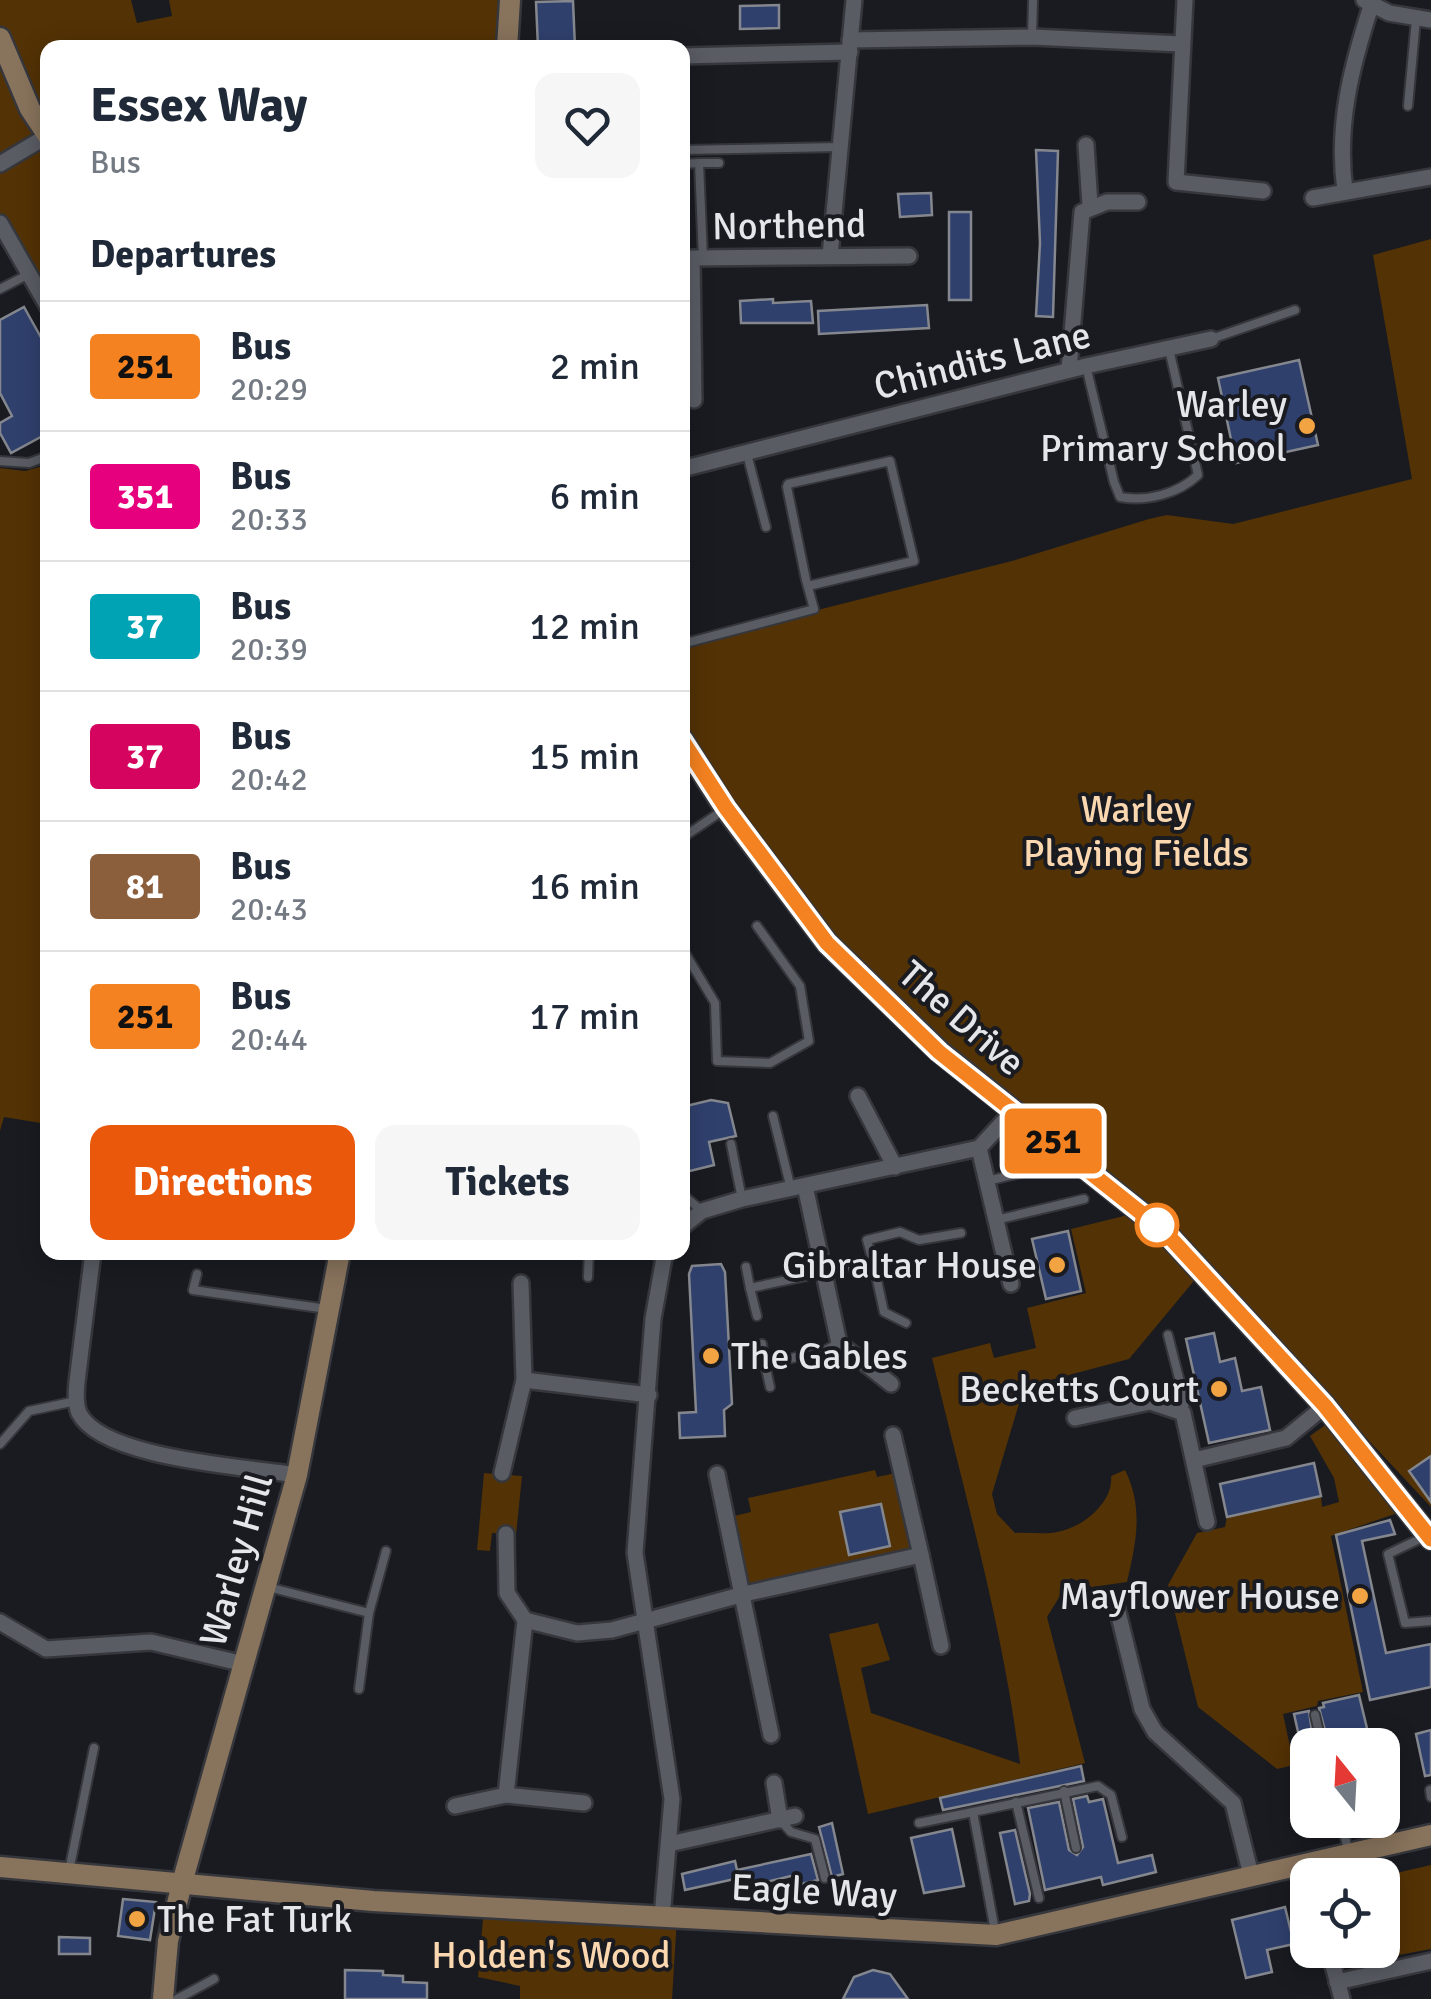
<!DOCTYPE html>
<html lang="en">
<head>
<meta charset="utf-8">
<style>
  :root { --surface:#fff; --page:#f6f6f7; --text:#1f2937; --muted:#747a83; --line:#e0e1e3; --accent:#ea580c }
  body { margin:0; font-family:Signika,sans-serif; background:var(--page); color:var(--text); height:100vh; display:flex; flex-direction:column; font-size:38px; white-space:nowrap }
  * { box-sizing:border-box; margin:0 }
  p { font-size:32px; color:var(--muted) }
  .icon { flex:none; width:55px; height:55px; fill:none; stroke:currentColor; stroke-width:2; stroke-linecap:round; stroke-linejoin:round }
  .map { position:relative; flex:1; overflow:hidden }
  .details { position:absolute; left:40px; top:40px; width:650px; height:1220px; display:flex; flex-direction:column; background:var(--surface); border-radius:20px; box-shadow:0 5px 25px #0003 }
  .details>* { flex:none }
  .badge { padding:0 20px; border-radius:8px; font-size:35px; line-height:65px }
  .needle { width:65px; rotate:342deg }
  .tools { position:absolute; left:1290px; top:1728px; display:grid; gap:20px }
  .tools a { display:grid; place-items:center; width:110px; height:110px; border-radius:20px; background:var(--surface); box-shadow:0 5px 25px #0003; font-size:50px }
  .map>.badge { position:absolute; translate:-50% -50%; box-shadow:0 0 0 5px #fff }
  h2 { padding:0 50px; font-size:38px; line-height:90px }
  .round { display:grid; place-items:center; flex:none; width:105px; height:105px; border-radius:20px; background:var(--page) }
  .head { display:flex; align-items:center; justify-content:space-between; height:170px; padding:0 50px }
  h1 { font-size:48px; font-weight:700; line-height:75px }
  .cta { display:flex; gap:20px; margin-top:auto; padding:20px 50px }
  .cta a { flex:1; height:115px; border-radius:20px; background:var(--accent); color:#fff; font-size:40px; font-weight:700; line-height:115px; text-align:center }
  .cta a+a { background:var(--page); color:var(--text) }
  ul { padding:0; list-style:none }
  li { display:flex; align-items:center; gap:30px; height:130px; padding:0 50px; border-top:2px solid var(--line) }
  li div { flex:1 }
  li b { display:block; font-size:38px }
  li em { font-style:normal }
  li .badge { min-width:110px; font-weight:700; text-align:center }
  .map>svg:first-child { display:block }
</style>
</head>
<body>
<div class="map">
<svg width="1431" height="1999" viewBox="0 0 1431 1999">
  <rect width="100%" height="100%" fill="#191b21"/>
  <!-- green -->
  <g fill="#533205" fill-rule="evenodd">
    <polygon points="0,0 131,0 137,23 172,16 169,0 510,0 507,47 48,48 47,307 0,223"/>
    <path d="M1431 239V1507L1170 1228 1203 1270 1129 1359 1024 1387 992 1494 997 1514 1015 1533C1029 1532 1044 1535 1057 1532 1082 1528 1114 1502 1111 1476L1125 1470C1144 1508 1136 1543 1127 1582L1092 1587 1071 1578 1047 1617 1085 1763 868 1814 829 1634 878 1623 890 1660 861 1668 871 1713 1020 1764C1003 1625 964 1493 932 1358L990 1343 994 1358 1036 1348 1027 1308 1086 1293 1071 1229 1140 1212 827 943 683 740V644L1012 561 1149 519 1167 515 1233 524 1412 479 1373 255Z"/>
    <polygon points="47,465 47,1124 4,1117 0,1131 0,468 25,471"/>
    <polygon points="1335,1418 1409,1509 1331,1536 1363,1692 1318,1701 1317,1706 1283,1714 1294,1765 1277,1769 1198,1707 1168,1585 1197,1533 1225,1527 1227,1517 1321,1496 1322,1507 1339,1502 1334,1478 1310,1436"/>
    <path d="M875 1470 877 1477 896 1473 916 1550 749 1586 734 1516 751 1512 748 1498ZM880 1504 881 1505 890 1546 841 1512Z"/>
    <polygon points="484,1473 522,1476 516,1535 492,1533 490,1551 477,1550"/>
    <polygon points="1431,1865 1431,1949 1350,1964 1343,1950 1382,1950 1383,1876"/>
    <polygon points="484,1907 677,1918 672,1999 520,1999 520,1986 478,1977"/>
  </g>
  <!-- building -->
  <g fill="#30406d" stroke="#84878e" stroke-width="2.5">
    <polygon points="573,1 575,47 538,48 536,2"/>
    <polygon points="779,5 779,28 740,29 740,6"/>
    <polygon points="1036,150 1058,151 1053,317 1036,316 1040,243"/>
    <polygon points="931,193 932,215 900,217 898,194"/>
    <rect x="949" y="212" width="22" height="88"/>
    <polygon points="773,299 773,303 811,301 813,323 741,323 740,301"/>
    <polygon points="927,305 929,328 819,334 818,311"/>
    <polygon points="24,307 48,350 48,433 11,453 0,433 0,423 12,416 0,393 0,320"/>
    <polygon points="1299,360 1318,445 1236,463 1218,378"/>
    <polygon points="711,1100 728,1103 736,1136 709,1142 714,1165 682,1173 682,1107"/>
    <polygon points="1068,1231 1081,1291 1046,1299 1032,1239"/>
    <polygon points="721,1264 725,1272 732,1404 724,1410 725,1436 680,1438 679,1413 696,1412 689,1274 692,1266"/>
    <polygon points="1214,1333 1220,1362 1235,1358 1242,1391 1261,1387 1270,1430 1209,1443 1186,1339"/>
    <polygon points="1431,1456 1431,1502 1409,1471"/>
    <polygon points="1314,1463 1321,1496 1227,1517 1220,1484"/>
    <polygon points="881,1504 890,1546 849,1555 840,1512"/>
    <polygon points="1390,1520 1395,1534 1362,1541 1386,1653 1431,1644 1431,1687 1370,1700 1336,1535"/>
    <polygon points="1359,1695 1371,1745 1329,1745 1319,1708 1324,1707 1323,1703"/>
    <polygon points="1309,1711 1314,1745 1301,1745 1294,1714"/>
    <polygon points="1431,1730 1431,1775 1425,1776 1416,1734"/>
    <polygon points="1081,1766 1084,1781 943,1810 940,1798"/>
    <polygon points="1087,1796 1089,1802 1103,1799 1118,1863 1152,1855 1156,1872 1103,1885 1101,1877 1045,1890 1028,1808 1059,1802 1069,1850 1077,1855 1083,1847 1073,1799"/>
    <polygon points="832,1823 843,1874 832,1877 819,1827"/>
    <polygon points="952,1829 964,1886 924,1893 911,1838"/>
    <polygon points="1015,1830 1030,1894 1029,1901 1015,1904 1000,1833"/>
    <polygon points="811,1854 818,1880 797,1885 795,1875 741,1888 739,1878 685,1890 682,1874 735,1861 737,1870"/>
    <polygon points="123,1899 156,1902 150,1940 118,1936"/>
    <polygon points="1285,1907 1294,1944 1267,1950 1272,1972 1246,1978 1232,1920"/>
    <polygon points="59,1937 90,1938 90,1954 59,1954"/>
    <polygon points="345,1970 383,1971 383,1975 403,1976 403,1982 427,1983 427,1999 345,1999"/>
    <polygon points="873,1970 890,1974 908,1999 843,1999 854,1977"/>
  </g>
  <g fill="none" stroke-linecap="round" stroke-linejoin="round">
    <!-- lane casing -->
    <g stroke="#36373c" stroke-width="12">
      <g id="lane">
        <polyline points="1032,37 1033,0"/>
        <polyline points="1408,106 1416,19"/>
        <polyline points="682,150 839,147"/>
        <polyline points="699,163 719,163"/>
        <polyline points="682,164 699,163 703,258"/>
        <polyline points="0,289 29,274"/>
        <polyline points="1211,339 1295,310"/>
        <path d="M1086 366 1114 482 1120 497C1146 502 1178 494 1198 475L1169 349"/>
        <polyline points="747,454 766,527"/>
        <polyline points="0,461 29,463 48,456"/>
        <polyline points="682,644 814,609 806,580 787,487 788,484 890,461 914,561 808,586"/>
        <polyline points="682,838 722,811"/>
        <polyline points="682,948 715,1003 717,1061 770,1063 809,1041 800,986 757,926"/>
        <polyline points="773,1116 791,1189"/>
        <polyline points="731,1144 742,1199"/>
        <polyline points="987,1181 1063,1163"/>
        <polyline points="682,1194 702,1211"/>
        <polyline points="996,1220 1084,1199"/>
        <polyline points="639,1252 663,1256"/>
        <polyline points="873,1262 884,1312 906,1323"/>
        <polyline points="746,1267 750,1288 873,1262 867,1240 900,1232 919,1240 961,1233"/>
        <polyline points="197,1274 193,1290 327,1309"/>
        <polyline points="588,1277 589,1252"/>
        <polyline points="750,1288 757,1316"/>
        <polyline points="1168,1335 1185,1402 1183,1413"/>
        <polyline points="762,1344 765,1364 824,1351 839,1343"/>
        <polyline points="765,1364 770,1387"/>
        <polyline points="0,1444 29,1411 76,1401"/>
        <polyline points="1426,1536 1388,1554 1405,1623 1431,1621"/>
        <polyline points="268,1587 369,1613 359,1689"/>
        <polyline points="369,1613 386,1551"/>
        <polyline points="1315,1715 1322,1745"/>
        <polyline points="1430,1790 1431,1797"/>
        <polyline points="1064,1791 1076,1848"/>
        <polyline points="1016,1802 1039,1898"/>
        <polyline points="780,1820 791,1832 815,1839 825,1878"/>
        <polyline points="1341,1820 1348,1850"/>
        <polyline points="919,1823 973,1812"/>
        <polyline points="69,1871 94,1748"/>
        <polyline points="995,1931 973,1812 1098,1786 1111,1795 1122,1837"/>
        <polyline points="177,1999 214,1979"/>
      </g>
    </g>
    <!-- street casing -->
    <g stroke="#36373c" stroke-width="20">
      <g id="street">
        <polyline points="1185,0 1176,182 1263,191"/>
        <polyline points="1364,0 1389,13 1431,20"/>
        <polyline points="850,40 1032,37 1181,44"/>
        <polyline points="682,56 850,52"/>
        <polyline points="1086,145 1090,205"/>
        <polyline points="0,164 47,136"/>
        <path d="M1345 191C1336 126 1351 68 1371 6"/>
        <polyline points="1313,198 1431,177"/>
        <polyline points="0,223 48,307"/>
        <polyline points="830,256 854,0"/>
        <polyline points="1069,370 1082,212 1107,202 1138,202"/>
        <polyline points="694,400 692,258 909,256"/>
        <polyline points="682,469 1086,366 1211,339"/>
        <polyline points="858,1096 895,1167"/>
        <polyline points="979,1148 1011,1284"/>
        <polyline points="805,1186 839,1343 891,1384"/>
        <polyline points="682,1227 702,1211 742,1199 979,1148 1015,1109"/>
        <path d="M93 1252 77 1382C76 1392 75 1403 79 1413 102 1459 248 1467 297 1475"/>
        <polyline points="524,1380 649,1395"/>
        <polyline points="1075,1418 1150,1402 1183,1413 1207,1522"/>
        <polyline points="893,1435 921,1555"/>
        <polyline points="1194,1460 1286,1438 1325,1406"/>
        <polyline points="502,1473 524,1380 521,1283"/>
        <polyline points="717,1474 771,1735"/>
        <polyline points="506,1534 507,1593 525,1620"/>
        <polyline points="1117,1608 1142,1709 1155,1732 1233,1803 1251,1875"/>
        <polyline points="0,1622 46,1649 151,1642 244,1664"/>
        <polyline points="774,1783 780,1820"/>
        <polyline points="584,1803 506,1795 525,1620 577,1633 612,1630 744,1594 921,1555 941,1646"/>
        <polyline points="455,1806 506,1795"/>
        <polyline points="669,1844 795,1816"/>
        <polyline points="662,1917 672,1799 635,1553 653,1319 665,1252"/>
        <polyline points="1329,1950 1342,1999"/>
        <polyline points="1337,1982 1431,1961"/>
      </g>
    </g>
    <!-- secondary casing -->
    <g stroke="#36373c" stroke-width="25">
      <g id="secondary">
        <polyline points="0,38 30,109 48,136"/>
        <polyline points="507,48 510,0"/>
        <polyline points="682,740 725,808 827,943 939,1051 1165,1232 1325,1406 1431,1539"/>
        <polyline points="0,1867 373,1901 996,1935 1431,1835"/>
        <polyline points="163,1999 168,1941 182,1883 297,1475 340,1252"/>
      </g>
    </g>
    <!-- lane -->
    <use href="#lane" stroke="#595c63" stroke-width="8"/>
    <!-- street -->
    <use href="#street" stroke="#595c63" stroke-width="15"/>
    <!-- secondary -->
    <use href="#secondary" stroke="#88735c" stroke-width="20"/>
  </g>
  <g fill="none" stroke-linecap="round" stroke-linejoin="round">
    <!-- line casing -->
    <g stroke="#fff" stroke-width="22">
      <polyline id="line" points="682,740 726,808 827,943 939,1052 1165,1232 1325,1406 1431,1539"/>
    </g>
    <!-- line -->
    <use href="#line" stroke="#f58220" stroke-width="15"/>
  </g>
  <!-- markers -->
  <g fill="#f3a442" stroke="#191b21" stroke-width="4">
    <circle cx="1307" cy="426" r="10"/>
    <circle cx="1057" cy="1265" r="10"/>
    <circle cx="711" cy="1356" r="10"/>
    <circle cx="1219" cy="1389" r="10"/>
    <circle cx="1360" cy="1596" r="10"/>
    <circle cx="137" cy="1919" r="10"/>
  </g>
  <circle fill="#fff" stroke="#f58220" stroke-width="5" cx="1157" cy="1225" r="20"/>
  <g text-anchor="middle" stroke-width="8" stroke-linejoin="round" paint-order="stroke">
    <!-- street labels -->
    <g font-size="38" fill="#e4e6ea" stroke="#191b21">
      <text transform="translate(789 225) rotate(-1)" y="13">Northend</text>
      <text transform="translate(982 360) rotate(-14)" y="13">Chindits Lane</text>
      <text transform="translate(962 1018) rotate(41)" y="13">The Drive</text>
      <text transform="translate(236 1560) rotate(-74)" y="13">Warley Hill</text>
      <text transform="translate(814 1891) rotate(3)" y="13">Eagle Way</text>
    </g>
    <!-- poi labels -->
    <g font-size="38" fill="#e4e6ea" stroke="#191b21" text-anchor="end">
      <text x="1287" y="417">Warley<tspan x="1287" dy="44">Primary School</tspan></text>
      <text x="1037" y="1278">Gibraltar House</text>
      <text x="731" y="1369" text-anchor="start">The Gables</text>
      <text x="1199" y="1402">Becketts Court</text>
      <text x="1340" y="1609">Mayflower House</text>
      <text x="157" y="1932" text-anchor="start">The Fat Turk</text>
    </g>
    <!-- park labels -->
    <g font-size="38" fill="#fbd7b0" stroke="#191b21">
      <text x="1136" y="822">Warley<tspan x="1136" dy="44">Playing Fields</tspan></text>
      <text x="551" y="1968">Holden's Wood</text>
    </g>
  </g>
</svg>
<div class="tools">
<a><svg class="needle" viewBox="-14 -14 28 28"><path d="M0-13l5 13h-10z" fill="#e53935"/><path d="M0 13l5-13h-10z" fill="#747a83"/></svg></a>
<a><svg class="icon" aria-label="locate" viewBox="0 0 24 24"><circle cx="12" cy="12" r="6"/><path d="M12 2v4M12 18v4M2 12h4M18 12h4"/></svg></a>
</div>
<b class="badge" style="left:1053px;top:1141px;background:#f58220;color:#111">251</b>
<section class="details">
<div class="head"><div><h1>Essex Way</h1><p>Bus</p></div><a class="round"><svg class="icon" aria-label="heart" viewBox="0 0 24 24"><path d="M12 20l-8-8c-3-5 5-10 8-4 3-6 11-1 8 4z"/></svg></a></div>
<h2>Departures</h2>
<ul>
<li><span class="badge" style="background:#f58220;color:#111">251</span><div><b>Bus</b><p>20:29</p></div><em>2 min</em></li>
<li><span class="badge" style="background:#e6007e;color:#fff">351</span><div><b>Bus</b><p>20:33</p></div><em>6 min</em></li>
<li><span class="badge" style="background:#00a3b4;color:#fff">37</span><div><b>Bus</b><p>20:39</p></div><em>12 min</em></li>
<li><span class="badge" style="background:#d5045f;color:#fff">37</span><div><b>Bus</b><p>20:42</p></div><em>15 min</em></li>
<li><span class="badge" style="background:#8b5e3c;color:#fff">81</span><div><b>Bus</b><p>20:43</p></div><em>16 min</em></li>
<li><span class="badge" style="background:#f58220;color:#111">251</span><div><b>Bus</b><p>20:44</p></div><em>17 min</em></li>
</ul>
<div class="cta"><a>Directions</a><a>Tickets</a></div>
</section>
</div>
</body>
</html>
